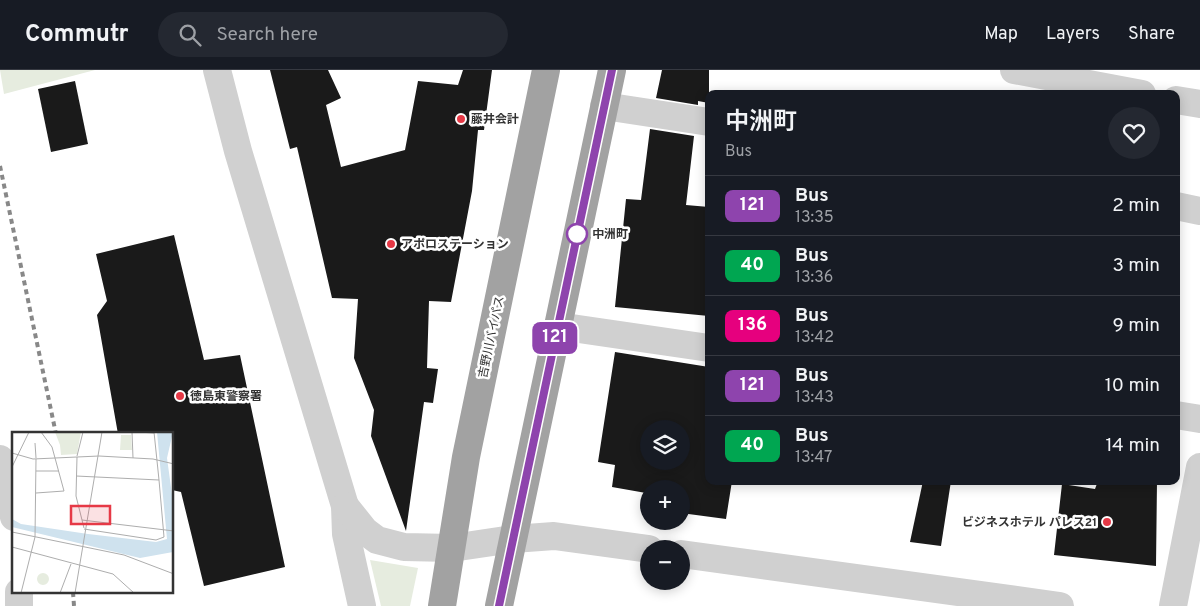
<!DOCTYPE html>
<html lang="en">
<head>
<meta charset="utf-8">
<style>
  :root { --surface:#171b24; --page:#242831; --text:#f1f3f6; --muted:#9ea1a6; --line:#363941 }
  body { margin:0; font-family:Overpass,"Noto Sans JP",sans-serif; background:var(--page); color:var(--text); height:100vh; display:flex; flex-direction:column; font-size:19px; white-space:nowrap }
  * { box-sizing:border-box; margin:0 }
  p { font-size:16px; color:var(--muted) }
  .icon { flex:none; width:28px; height:28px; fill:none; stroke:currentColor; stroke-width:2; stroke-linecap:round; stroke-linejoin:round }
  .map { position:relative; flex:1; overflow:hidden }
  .details { position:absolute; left:705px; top:20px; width:475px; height:395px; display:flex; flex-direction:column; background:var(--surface); border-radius:10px; box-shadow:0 2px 12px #0003 }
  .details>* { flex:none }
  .badge { padding:0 10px; border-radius:8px; font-size:18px; line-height:32px }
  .fabs { position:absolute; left:640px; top:350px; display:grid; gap:10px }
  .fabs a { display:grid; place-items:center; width:50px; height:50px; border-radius:50%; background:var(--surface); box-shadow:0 2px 12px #0003; font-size:25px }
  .map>.badge { position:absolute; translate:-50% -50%; box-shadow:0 0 0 2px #fff }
  .round { display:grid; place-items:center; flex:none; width:52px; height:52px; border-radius:26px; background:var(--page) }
  .summary { display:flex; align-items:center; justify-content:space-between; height:85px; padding:0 20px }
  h1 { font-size:24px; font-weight:600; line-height:38px }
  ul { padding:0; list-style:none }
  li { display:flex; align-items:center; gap:15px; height:60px; padding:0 20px; border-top:1px solid var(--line) }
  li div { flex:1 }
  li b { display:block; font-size:19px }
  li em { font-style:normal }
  li .badge { min-width:55px; font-weight:700; text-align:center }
  header { display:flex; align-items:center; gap:30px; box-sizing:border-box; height:70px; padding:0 25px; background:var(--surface); border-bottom:1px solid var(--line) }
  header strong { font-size:24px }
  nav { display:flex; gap:28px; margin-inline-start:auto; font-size:18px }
  .search { width:350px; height:45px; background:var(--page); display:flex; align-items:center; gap:12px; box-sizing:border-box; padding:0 18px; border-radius:28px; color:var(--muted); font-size:19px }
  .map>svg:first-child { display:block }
</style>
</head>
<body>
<header>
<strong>Commutr</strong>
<div class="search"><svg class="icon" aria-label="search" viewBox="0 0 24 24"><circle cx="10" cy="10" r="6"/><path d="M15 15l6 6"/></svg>Search here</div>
<nav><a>Map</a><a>Layers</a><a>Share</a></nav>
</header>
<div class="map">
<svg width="1200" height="536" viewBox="0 0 1200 536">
  <rect width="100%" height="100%" fill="#fff"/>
  <!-- green -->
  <g fill="#e6ecdf">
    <polygon points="0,0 95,0 4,24"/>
    <polygon points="370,490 418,498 410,536 381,536"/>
  </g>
  <!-- building -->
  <g fill="#1a1a1a" fill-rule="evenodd">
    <polygon points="270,0 328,0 341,28 326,35 341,97 405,80 418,11 458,15 463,0 492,0 484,60 478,60 472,121 451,232 429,231 427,298 438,299 433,333 424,332 406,461 371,366 374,340 354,288 358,229 332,228 297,77 290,79"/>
    <polygon points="662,0 709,0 709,33 698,31 698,35 656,28"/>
    <polygon points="75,11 88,74 51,82 38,19"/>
    <polygon points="650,59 694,66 686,135 709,137 709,246 615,237 626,129 641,130"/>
    <polygon points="174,165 204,290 240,285 285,497 204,516 181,422 172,420 172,364 118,364 97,245 107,231 96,184"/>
    <path d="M615 282 709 297V411H732L726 449 681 443V419H649V438L644 437 646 423 612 417 615 395 598 392ZM649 359H681V391H649Z"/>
    <polygon points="923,411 951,411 941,476 910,472"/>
    <polygon points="1098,411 1157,411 1156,496 1054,485 1062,414 1095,419"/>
  </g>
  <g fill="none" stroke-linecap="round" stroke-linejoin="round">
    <!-- minor -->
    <g stroke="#d0d0d0" stroke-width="28">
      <polyline points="1014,0 1142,24"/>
      <polyline points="1176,30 1200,34"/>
      <polyline points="604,36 709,52"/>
      <polyline points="1176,136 1200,141"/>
      <polyline points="558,256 709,278"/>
      <polyline points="1176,345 1200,349"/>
      <polyline points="0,389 14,447"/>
      <polyline points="19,522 19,536"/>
      <polyline points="1173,536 1200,397"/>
    </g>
    <!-- tertiary -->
    <g stroke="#d0d0d0" stroke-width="28">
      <polyline points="217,0 238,81 345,436 346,464 362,536"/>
      <polyline points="345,436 365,461 377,470 404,477 452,478 513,469 554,466 649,479"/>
      <polyline points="681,484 1060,536"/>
    </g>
    <!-- trunk -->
    <g stroke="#a2a2a2" stroke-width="28">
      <polyline points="442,536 466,387 546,0"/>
      <polyline points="499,536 612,0"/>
    </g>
    <!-- rail -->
    <g stroke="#888" stroke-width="4" stroke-dasharray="5 4" stroke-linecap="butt">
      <polyline points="0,96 56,364"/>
      <polyline points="73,522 74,536"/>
    </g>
  </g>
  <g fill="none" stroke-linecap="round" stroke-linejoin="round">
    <!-- line casing -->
    <g stroke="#fff" stroke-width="11">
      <polyline id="line" points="499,536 612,0"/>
    </g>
    <!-- line -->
    <use href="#line" stroke="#8e44ad" stroke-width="8"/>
  </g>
  <!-- markers -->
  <g fill="#e63946" stroke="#fff" stroke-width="2">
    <circle cx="461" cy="49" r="5"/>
    <circle cx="391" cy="174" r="5"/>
    <circle cx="180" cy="326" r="5"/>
    <circle cx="1107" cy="452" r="5"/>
  </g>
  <circle fill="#fff" stroke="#8e44ad" stroke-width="2.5" cx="577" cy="164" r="10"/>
  <g text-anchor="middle" stroke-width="5" stroke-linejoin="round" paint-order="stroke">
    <!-- poi labels -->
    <g font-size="12" font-weight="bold" fill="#333" stroke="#fff" text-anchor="start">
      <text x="471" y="53">藤井会計</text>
      <text x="401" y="178">アポロステーション</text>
      <text x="190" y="330">徳島東警察署</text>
      <text x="1097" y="456" text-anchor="end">ビジネスホテル パレス21</text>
    </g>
    <!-- stop labels -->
    <g font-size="12" font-weight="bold" fill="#333" stroke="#fff" text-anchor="start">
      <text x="592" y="168">中洲町</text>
    </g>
    <!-- street labels -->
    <g font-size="12" fill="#333" stroke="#fff">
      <text transform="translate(491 267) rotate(-78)" y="4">吉野川バイパス</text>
    </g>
  </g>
  <!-- overview -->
  <g transform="translate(12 362)">
    <rect width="161" height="161" fill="#fff"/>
    <path d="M43 0H69L65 22 49 23 48 13ZM109 3H119L120 18H108ZM25 147a6 6 0 1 1 12 0a6 6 0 1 1-12 0Z" fill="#e6ecdf"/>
    <path d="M145 0H161L155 26 161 70V120L128 126 0 95V87L9 92 76 102 144 110 155 107Z" fill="#cfe2ee"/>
    <path fill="none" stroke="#adadad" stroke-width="1" d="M120 0 121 26M126 0 142 1M23 11 24 26M0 21 21 27 87 24M65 24 71 0M87 24 141 27 162 32M65 25 64 64 72 96M0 35 17 0M24 39H47M64 44 147 48 142 0M24 61 52 59 40 15 29 0M70 88 162 99M72 97 144 108 152 105 147 48M0 100 112 123 162 142M0 115 101 142 122 161M9 161 23 105 24 27M48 161 59 132M63 161 90 0"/>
    <path fill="#e63946" fill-opacity="0.15" stroke="#e63946" stroke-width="2.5" d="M59 74H98V92H59Z"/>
    <rect width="161" height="161" fill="none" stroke="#333" stroke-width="2.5"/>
  </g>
</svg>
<div class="fabs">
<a><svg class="icon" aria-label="layers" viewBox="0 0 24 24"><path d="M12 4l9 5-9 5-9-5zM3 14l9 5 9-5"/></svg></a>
<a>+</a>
<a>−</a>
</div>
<b class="badge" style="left:555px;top:268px;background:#8e44ad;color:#fff">121</b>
<section class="details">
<div class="summary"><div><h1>中洲町</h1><p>Bus</p></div><a class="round"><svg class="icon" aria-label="heart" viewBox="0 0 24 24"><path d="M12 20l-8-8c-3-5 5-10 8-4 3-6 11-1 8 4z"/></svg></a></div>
<ul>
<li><span class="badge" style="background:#8e44ad;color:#fff">121</span><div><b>Bus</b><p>13:35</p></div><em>2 min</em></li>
<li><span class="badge" style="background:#00a651;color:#fff">40</span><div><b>Bus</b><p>13:36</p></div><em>3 min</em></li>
<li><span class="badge" style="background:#e6007e;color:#fff">136</span><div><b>Bus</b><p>13:42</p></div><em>9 min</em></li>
<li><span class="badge" style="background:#8e44ad;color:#fff">121</span><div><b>Bus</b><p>13:43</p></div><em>10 min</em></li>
<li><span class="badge" style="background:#00a651;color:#fff">40</span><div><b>Bus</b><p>13:47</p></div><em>14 min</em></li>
</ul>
</section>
</div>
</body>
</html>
